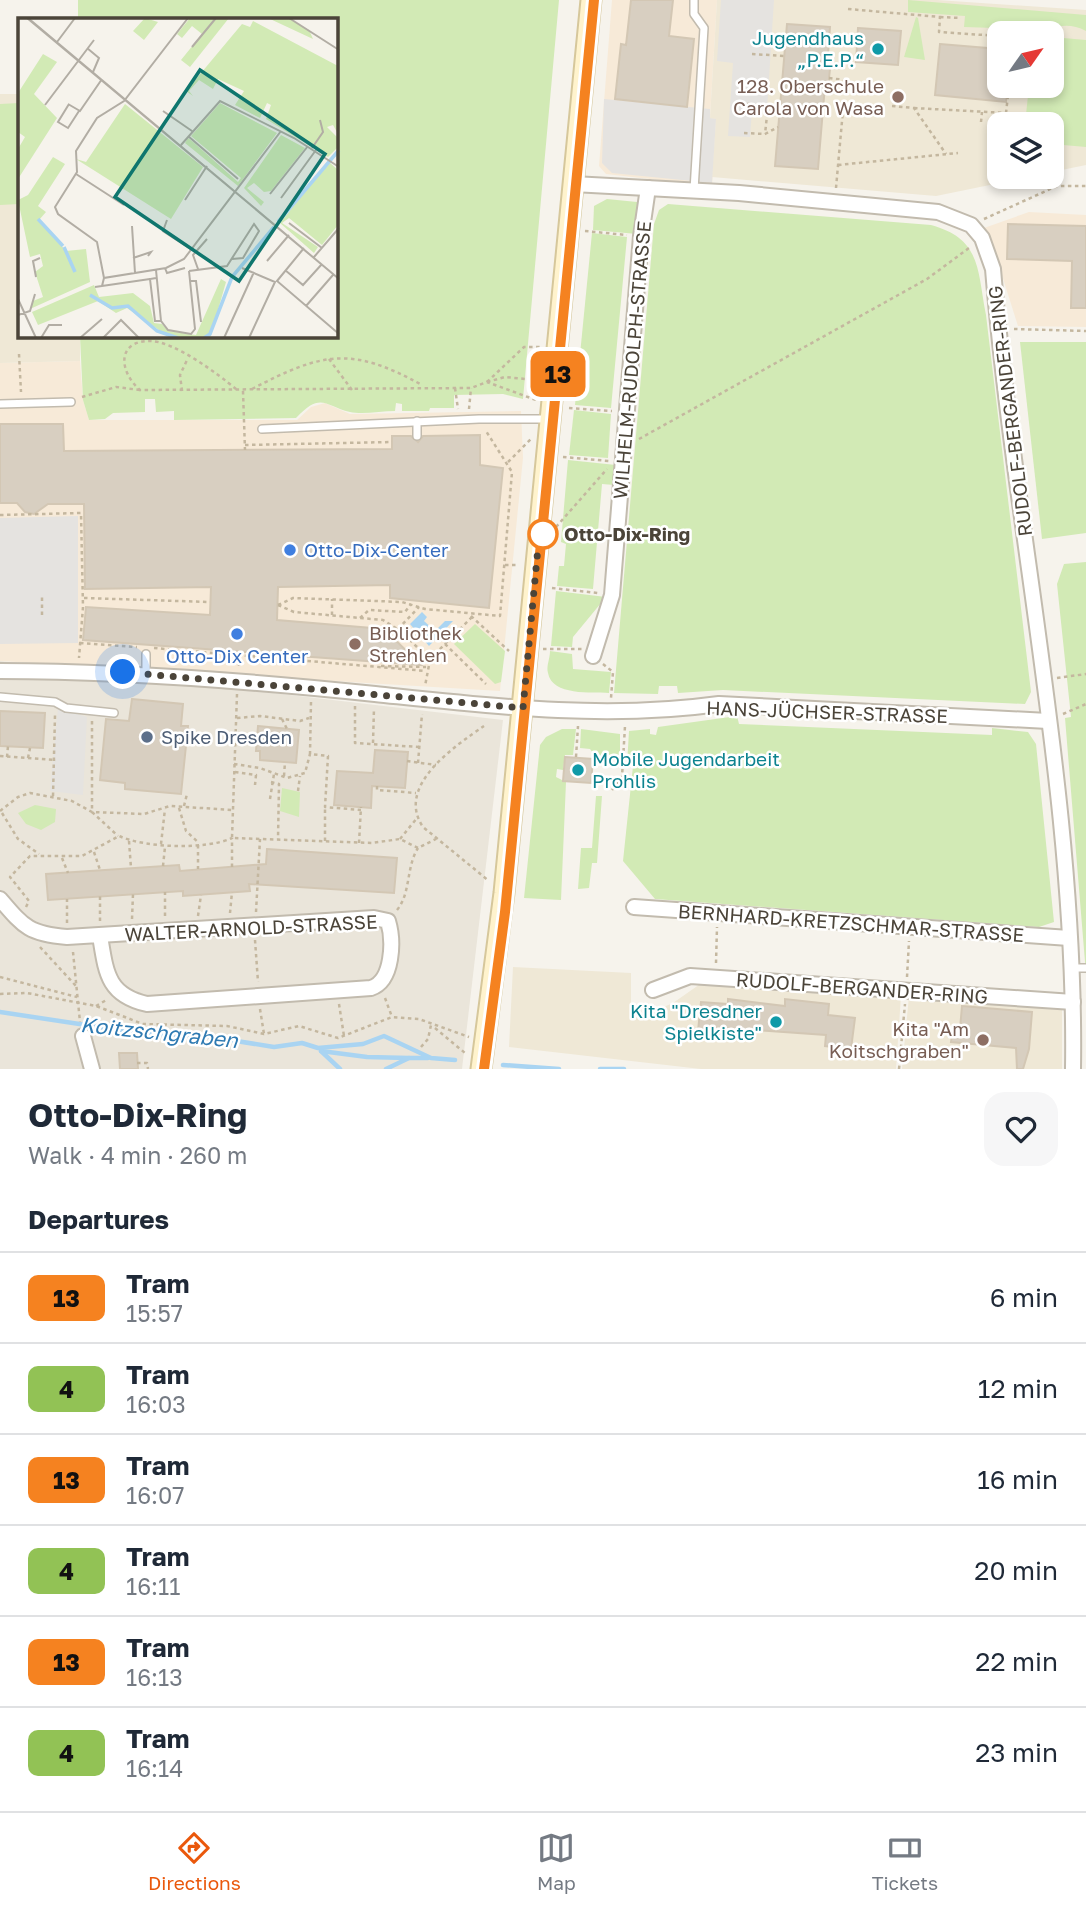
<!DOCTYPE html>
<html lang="en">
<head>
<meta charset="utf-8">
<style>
  :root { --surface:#fff; --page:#f6f6f7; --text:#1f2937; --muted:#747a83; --line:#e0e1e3; --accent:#ea580c }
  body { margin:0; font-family:"Golos Text",sans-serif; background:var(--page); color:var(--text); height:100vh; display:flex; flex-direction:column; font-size:26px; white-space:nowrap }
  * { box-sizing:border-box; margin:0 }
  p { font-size:23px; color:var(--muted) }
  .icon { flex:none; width:38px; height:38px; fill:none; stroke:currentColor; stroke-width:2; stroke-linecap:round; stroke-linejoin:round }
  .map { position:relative; height:1069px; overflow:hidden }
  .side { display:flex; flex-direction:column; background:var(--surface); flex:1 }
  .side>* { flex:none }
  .badge { padding:0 14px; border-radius:10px; font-size:24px; line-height:46px }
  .needle { width:46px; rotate:56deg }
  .controls { position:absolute; left:987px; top:21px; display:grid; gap:14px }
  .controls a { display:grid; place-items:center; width:77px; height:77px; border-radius:14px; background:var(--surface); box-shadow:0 4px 10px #0003; font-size:35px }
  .you { position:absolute; width:35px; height:35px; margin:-18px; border:5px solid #fff; border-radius:50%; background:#1a73e8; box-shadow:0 0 0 10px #1a73e833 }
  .map>.badge { position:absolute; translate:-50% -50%; box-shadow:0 0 0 4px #fff }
  h2 { padding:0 28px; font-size:26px; line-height:63px }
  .round { display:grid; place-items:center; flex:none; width:74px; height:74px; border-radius:21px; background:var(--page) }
  .summary { display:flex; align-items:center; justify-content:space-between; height:119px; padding:0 28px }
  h1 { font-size:33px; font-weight:700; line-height:52px }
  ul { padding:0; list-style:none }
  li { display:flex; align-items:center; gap:21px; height:91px; padding:0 28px; border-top:2px solid var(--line) }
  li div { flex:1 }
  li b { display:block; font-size:26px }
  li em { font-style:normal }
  li .badge { min-width:77px; font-weight:700; text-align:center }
  .tab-bar { display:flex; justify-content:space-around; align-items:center; height:98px; border-top:2px solid var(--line); background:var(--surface); font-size:19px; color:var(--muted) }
  .tab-bar a { display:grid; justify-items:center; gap:4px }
  .tab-bar .on { color:var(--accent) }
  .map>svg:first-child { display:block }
</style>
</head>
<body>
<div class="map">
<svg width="1086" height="1069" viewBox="0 0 1086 1069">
  <rect width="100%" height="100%" fill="#f6f3ec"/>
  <!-- residential -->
  <polygon fill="#eae5da" points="0,661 503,720 462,1069 0,1069"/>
  <!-- commercial -->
  <g fill="#f7ead8">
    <polygon points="612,0 717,0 710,117 716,119 712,186 606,174 599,166"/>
    <polygon points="1029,212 1086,215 1086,327 1018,326 993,247 984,228"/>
    <polygon points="80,361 83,400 89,420 297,420 311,407 325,403 350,414 521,411 523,458 500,691 0,661 0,363"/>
  </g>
  <!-- education -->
  <g fill="#efe8d6" fill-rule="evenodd">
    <path d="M717 0H937L1086 10V165L1052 172V124H999V177H1029L936 196 712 177 716 119 710 118ZM999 33H1052V86H999Z"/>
    <polygon points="0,94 19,94 19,336 80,336 80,361 0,363"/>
    <polygon points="513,967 631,973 631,1007 647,1014 673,1003 703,982 901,996 896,1069 701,1069 509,1047"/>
    <polygon points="909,996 1062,1010 1062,1069 902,1069"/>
  </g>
  <!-- green -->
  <g fill="#d2eab5">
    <path d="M78 0H559L523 399 503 394 454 395V408H430L429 411H402V404L396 403 395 411C381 411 363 415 350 412 325 406 321 391 296 418L174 420V411L156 412 155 399H145V412L113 413 105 419 89 420 83 400 80 336H336V19H78Z"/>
    <path d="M908 0 1086 15V31C1063 18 1046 33 1023 33L1028 29 964 27 965 16 908 12Z"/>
    <polygon points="916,17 918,18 925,60 904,57"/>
    <polygon points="1052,37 1086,40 1086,147 1052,144 1052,124 1025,124 1029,86 1052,86"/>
    <polygon points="19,103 19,204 0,205 0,104"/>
    <polygon points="607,199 637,202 637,234 593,230 594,206"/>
    <path d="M668 204 931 225C982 239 977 270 986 315L1031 692 1025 704 723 690 678 693 677 686H659L658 694 614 693 654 224 659 210Z"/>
    <polygon points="592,233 627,237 611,408 575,405"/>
    <polygon points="1020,342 1086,342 1086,533 1042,539"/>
    <polygon points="574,410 611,414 608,458 569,455"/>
    <polygon points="568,460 616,465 614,485 602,484 593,589 557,586 559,566 564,566 566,544 561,542"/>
    <polygon points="1086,562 1086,974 1065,718 1071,717 1057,584 1064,564"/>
    <polygon points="556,591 606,597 573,637 572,647 551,646"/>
    <polygon points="475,624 505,651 501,682 495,684 454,644"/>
    <path d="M550 651 572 654 573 669 611 672 609 693C592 692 552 696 548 673 546 666 550 659 550 651Z"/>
    <polygon points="737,716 739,724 992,735 992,728 1028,732 1036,744 1054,922 1039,927 655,899 623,861 633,766 627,765 629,731 650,729 650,734 656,735 658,727"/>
    <polygon points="562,729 576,729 573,755 565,755 563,770 557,769 556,777 566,782 561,900 524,898 540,745 546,737"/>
    <polygon points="581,729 620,734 620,760 597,758 590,749 580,748"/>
    <polygon points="282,788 300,792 299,817 280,811"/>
    <polygon points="596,796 602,796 597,863 592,863 589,888 578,889 581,848 592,848"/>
    <polygon points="35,805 56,809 55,822 41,830 26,824 18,813"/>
  </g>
  <!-- parking -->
  <g fill="#e5e3e0">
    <polygon points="721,0 774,0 767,110 752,109 750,137 728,136 733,63 717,61"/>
    <polygon points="604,99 710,109 710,118 716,119 712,183 612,173 602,163"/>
    <polygon points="78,516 78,643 0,644 0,518"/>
    <polygon points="58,708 87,717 83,795 50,791"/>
  </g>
  <!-- water -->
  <polygon fill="#a9d4f2" points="422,612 427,617 424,621 435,631 445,621 453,621 429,646 410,624"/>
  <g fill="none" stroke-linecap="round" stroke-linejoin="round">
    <!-- stream -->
    <g stroke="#a9d4f2" stroke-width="4.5">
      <polyline points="0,1012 139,1033 205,1036 274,1047 302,1043 318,1048 363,1044 384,1036 431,1058 455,1060"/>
      <polyline points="321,1051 367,1057 409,1058"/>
      <polyline points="321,1051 340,1069"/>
      <polyline points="503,1065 559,1069"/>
      <polyline points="386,1069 409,1058 428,1058"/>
      <polyline points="600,1069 624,1069"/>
    </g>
  </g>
  <!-- building -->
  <g fill="#d8cfc1" stroke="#d3c7b4" stroke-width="2">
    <polygon points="631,0 673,0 669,36 694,39 687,107 615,99 621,44 626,45"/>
    <polygon points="787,24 830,27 827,68 830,69 829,78 829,85 825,85 818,169 775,166"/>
    <polygon points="858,28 901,31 898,65 856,62"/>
    <polygon points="940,44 999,49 999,86 1007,86 1006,102 935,95"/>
    <polygon points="1008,224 1086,226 1086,308 1071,308 1072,261 1007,259"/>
    <polygon points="0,424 63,424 64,451 392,449 392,436 411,436 418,442 423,436 480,435 480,465 503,468 489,608 390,598 390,585 278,587 277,620 384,629 421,665 83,640 86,607 210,615 211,587 85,589 84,504 48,504 34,514 25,512 17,503 0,503"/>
    <polygon points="132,699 183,704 181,726 188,726 181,794 125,789 125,783 100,780 106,719 129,721"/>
    <polygon points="0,711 45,713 43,748 0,746"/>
    <polygon points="258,726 299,730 296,763 260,760 260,751 256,751"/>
    <polygon points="375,750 408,752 405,788 372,786 371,808 334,805 337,771 373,773"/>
    <polygon points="565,757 593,759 591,783 563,781"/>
    <polygon points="267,849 397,858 394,893 249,884 250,891 183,896 183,891 48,900 46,874 179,865 180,871 266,864"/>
    <polygon points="728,999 785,1006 785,999 829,1004 828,1015 855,1018 851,1049 825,1046 826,1035 727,1028 727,1034 698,1031 701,1002 728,1004"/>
    <polygon points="962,1006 1032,1012 1029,1049 1023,1069 1017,1069 1016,1048 951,1042 953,1028 960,1029"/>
    <polygon points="119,1053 137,1053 138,1069 120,1069"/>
  </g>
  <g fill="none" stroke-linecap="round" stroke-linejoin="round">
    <!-- lane casing -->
    <g stroke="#c2bbae" stroke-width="10">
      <g id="lane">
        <polyline points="694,190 704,28 694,14 694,0"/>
        <polyline points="0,404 71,402"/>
        <polyline points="262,429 479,419 549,419"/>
        <polyline points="417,436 417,421"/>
        <polyline points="146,673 146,654"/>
        <polyline points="0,697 55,702 66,708 114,713"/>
        <polyline points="1072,968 1086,968"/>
      </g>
    </g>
    <!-- street casing -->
    <g stroke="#c2bbae" stroke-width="18">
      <g id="street">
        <path d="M573 184 739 193 938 212 971 225 982 238 993 269C1015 536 1077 801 1073 1069"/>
        <polyline points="593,656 612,595 641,236 648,188"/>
        <path d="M0 671C126 671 250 681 375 694 490 706 604 720 719 704L1048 721"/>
        <path d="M0 899C24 927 29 934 67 937L374 918 388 921C394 941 393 981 371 988L147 1004C107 995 106 972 100 936"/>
        <polyline points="634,907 1069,938"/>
        <polyline points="653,990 690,976 1073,1002"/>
        <polyline points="83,1036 92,1069"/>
      </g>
    </g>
    <!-- secondary casing -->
    <g stroke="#d6c79b" stroke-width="23">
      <polyline id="secondary" points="481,1069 504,893 591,0"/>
    </g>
    <!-- path -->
    <g stroke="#c4b79f" stroke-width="2.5" stroke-dasharray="3.5 3.5" stroke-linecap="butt">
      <polyline points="848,9 940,17 939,32 999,36"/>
      <polyline points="940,17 961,18"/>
      <polyline points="752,54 785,56"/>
      <polyline points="829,78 845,80"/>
      <polyline points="747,104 768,106 765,134"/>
      <polyline points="892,106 914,108 946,154"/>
      <polyline points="914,108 1006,113 1009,124"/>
      <polyline points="1006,113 1009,86"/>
      <polyline points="981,122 982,112"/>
      <polyline points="744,133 765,134 778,127"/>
      <polyline points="838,165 958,153"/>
      <polyline points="836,188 843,110"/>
      <polyline points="984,219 1057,186 1086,186"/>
      <polyline points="585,231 627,235"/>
      <polyline points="1014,329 1086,331"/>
      <polyline points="19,354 21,392"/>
      <polyline points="329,359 352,390"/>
      <polyline points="487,382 524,347 540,347"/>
      <polyline points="487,382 505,377 536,380"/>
      <polyline points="455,388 458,409"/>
      <path d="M236 389C218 374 174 341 150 341 115 341 120 373 140 390L471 388 487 382 536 400"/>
      <path d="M252 389C323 352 351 346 422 385"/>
      <polyline points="182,391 180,375 188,358"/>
      <polyline points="243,391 245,450"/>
      <polyline points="82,397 116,387 140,390"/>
      <polyline points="569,408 612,411"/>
      <polyline points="469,409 471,388"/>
      <polyline points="639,439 927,279 969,248"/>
      <polyline points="245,445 392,442"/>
      <polyline points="563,457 609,461"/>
      <polyline points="508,462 531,439"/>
      <polyline points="0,515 81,513 83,607 79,658"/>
      <polyline points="556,527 607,469"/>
      <polyline points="505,565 519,565"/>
      <polyline points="552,588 598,593"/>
      <polyline points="84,598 210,602"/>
      <polyline points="278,605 293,598 402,602 425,609 500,616 512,472 486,431"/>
      <polyline points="278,605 294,612 383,620 402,632 430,660 425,686"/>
      <polyline points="42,615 42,596"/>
      <polyline points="332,615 332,599"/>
      <polyline points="471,616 509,651"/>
      <polyline points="360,618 369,610 405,612 411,604"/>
      <polyline points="398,629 419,607"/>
      <polyline points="80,643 137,647"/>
      <polyline points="445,644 486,684"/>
      <polyline points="154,648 426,671"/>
      <polyline points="543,649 582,649"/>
      <polyline points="430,659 472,617"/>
      <polyline points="603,664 613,672 611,698"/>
      <polyline points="239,666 240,654"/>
      <polyline points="381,666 426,667"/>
      <polyline points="1057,678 1086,674"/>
      <polyline points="237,694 232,838 372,843 400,839 418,848 436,839"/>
      <polyline points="311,702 310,754 328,756 325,807 361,810"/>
      <polyline points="355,706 355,743 419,747"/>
      <polyline points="1063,714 1086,704"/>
      <polyline points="237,718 260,716 300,721 309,718"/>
      <polyline points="282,719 287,729"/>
      <polyline points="92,721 92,812 118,836"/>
      <path d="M484 726C455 746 395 786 423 827L489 881"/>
      <polyline points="373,743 374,708"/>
      <polyline points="0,756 56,760"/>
      <polyline points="7,757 8,746"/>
      <polyline points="576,757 578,726"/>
      <polyline points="28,758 30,748"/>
      <polyline points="407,761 436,765"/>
      <polyline points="418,763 422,714"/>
      <polyline points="234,764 260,768 287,778 305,773 310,754"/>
      <polyline points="235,772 256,775 255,785"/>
      <polyline points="284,776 285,762"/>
      <polyline points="271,782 279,784 278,839"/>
      <polyline points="377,786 377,790 416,793"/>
      <polyline points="612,790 622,777 625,726"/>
      <polyline points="298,791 300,776"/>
      <polyline points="53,796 55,715"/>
      <polyline points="270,799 274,774"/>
      <polyline points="184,806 187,794"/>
      <polyline points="179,808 186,831 199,843"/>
      <polyline points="0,811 18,797 30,793 72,801 92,812 144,814 170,806 233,810"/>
      <polyline points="2,813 18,839 39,854"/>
      <polyline points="400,839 417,818"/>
      <polyline points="129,841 131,868"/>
      <polyline points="325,841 325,807"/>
      <polyline points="359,843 361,807"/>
      <polyline points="161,844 165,809"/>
      <polyline points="198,845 198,869"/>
      <polyline points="94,852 100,870"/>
      <polyline points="62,858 68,873"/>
      <polyline points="163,866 165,847"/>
      <polyline points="232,867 232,838"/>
      <path d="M26 907 29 901 10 877 30 856H82L119 836C146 848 206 850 232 838"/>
      <path d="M397 910C411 893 406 867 418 848"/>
      <polyline points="256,912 260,839"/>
      <polyline points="230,913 232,892"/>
      <polyline points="165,916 165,892"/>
      <polyline points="198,916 201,895"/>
      <polyline points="132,919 133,894"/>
      <polyline points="100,921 100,896"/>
      <polyline points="67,923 67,899"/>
      <polyline points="255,940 258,982"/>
      <polyline points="40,947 76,986"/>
      <polyline points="73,952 80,1022"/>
      <polyline points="716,963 717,927"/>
      <polyline points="0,977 77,997"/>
      <polyline points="907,977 909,941"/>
      <polyline points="0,994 27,993 96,1006 143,1024 227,1026 264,1034 299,1026 338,1038 392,1017 419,1019 469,1037"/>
      <polyline points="385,998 392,1017"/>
      <polyline points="339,1004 344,1036"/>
      <polyline points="96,1006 108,999"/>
      <polyline points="260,1009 264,1034"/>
      <polyline points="435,1028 465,1053"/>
      <polyline points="421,1047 428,1039 431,1025"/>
      <polyline points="137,1063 147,1063 148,1069"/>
      <polyline points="899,1069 905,1004"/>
    </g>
    <!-- lane -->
    <use href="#lane" stroke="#fff" stroke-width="7"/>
    <!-- street -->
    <use href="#street" stroke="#fff" stroke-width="14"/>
    <!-- secondary -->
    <use href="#secondary" stroke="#fff3cd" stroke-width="19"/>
    <!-- tram -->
    <polyline stroke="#9a9a9a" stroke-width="2" points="484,1069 505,912 594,0"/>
  </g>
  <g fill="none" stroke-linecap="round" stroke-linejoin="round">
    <!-- line casing -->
    <g stroke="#fff" stroke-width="16">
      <polyline id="line" points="484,1069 505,912 594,0"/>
    </g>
    <!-- line -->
    <use href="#line" stroke="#f58220" stroke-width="10"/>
    <!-- walk -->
    <polyline stroke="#4b4439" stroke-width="7" stroke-dasharray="0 12.6" points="123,672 523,708 540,526 544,526 543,534"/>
  </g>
  <!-- markers -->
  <g fill="#0f9aa8" stroke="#fff" stroke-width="2.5">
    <circle cx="878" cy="49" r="7"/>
    <circle cx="578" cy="770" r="7"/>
    <circle cx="776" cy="1022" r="7"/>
  </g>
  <g fill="#8d6e63" stroke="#fff" stroke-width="2.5">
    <circle cx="898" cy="97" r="7"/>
    <circle cx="355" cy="644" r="7"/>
    <circle cx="983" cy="1040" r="7"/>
  </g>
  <circle fill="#fff" stroke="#f58220" stroke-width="3.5" cx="543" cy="534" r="14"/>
  <g fill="#3f7fe0" stroke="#fff" stroke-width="2.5">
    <circle cx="290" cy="550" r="7"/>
    <circle cx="237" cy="634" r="7"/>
  </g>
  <circle fill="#5c6f8a" stroke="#fff" stroke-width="2.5" cx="147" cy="737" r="7"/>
  <g text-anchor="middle" stroke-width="5" stroke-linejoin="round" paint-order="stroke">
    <!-- culture labels -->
    <g font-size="19" fill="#0d838f" stroke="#fff" text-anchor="end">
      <text x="864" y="45">Jugendhaus<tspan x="864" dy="22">„P.E.P.“</tspan></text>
      <text x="592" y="766" text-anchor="start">Mobile Jugendarbeit<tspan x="592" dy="22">Prohlis</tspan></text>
      <text x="762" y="1018">Kita "Dresdner<tspan x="762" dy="22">Spielkiste"</tspan></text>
    </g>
    <!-- education labels -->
    <g font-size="19" fill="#785e54" stroke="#fff" text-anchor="end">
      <text x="884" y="93">128. Oberschule<tspan x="884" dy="22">Carola von Wasa</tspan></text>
      <text x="369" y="640" text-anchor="start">Bibliothek<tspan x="369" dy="22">Strehlen</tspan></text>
      <text x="969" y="1036">Kita "Am<tspan x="969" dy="22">Koitschgraben"</tspan></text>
    </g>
    <!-- street labels -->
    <g font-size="19" fill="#4b4439" stroke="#fff">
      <text transform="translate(632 360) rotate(-85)" y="7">WILHELM-RUDOLPH-STRASSE</text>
      <text transform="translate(1010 411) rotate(-97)" y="7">RUDOLF-BERGANDER-RING</text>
      <text transform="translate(827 712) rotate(2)" y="7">HANS-JÜCHSER-STRASSE</text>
      <text transform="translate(851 923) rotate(4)" y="7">BERNHARD-KRETZSCHMAR-STRASSE</text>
      <text transform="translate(251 928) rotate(-3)" y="7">WALTER-ARNOLD-STRASSE</text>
      <text transform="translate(862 988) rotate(4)" y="7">RUDOLF-BERGANDER-RING</text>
    </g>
    <!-- stop labels -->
    <g font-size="19" font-weight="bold" fill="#4b4439" stroke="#fff" text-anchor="start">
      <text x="564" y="541">Otto-Dix-Ring</text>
    </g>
    <!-- shop labels -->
    <g font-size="19" fill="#366cbe" stroke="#fff" text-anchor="start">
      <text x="304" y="557">Otto-Dix-Center</text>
      <text x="237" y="663" text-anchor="middle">Otto-Dix Center</text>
    </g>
    <!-- service labels -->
    <g font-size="19" fill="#4e5e75" stroke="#fff" text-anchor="start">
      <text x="161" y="744">Spike Dresden</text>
    </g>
    <!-- water labels -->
    <g font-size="21" font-style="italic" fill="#2e7ab2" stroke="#fff">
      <text transform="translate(159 1033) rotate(6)" y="7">Koitzschgraben</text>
    </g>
  </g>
  <!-- overview -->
  <g transform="translate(18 18)">
    <rect width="320" height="320" fill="#f6f3ec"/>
    <path d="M127 0 140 4 126 22 115 13ZM172 0H211L172 49 163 42 184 16 174 8 164 20 159 16ZM250 0H270L291 12 295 21ZM235 3 320 48V116L315 107 309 109 320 120V129L310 139 248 101 253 87 249 85 242 100 217 87 226 73 200 61 195 71 181 62 171 73 175 78 168 73 224 6 232 9ZM25 36 39 44 16 76 39 100 0 161V131L7 119 0 114V75ZM202 85 259 115 220 168 167 125 170 120 174 123 220 164 223 160 173 118ZM107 86 185 149 153 201 58 141 68 144ZM263 117 287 130 253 173 246 174 236 165 229 170 246 184 243 188 226 170ZM35 139 47 146 20 188 28 194 21 202 48 233 68 231 72 264 12 291 15 283 25 279 17 254 25 248 22 236 12 239 0 182 10 177ZM311 144 320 152V207L304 227 271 200 264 205 300 229 296 235 262 205ZM203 261 208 264 192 320 151 319 109 290 98 295 80 283 20 307 14 294 76 267 81 279 115 275 132 288 136 305 144 306 150 313 178 317Z" fill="#d2eab5"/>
    <path fill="none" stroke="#a9d4f2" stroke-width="3.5" d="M20 201 45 228M260 204 321 132M46 229 57 254M72 277 94 290 110 288 139 313 160 320M186 320 192 316 214 259 256 209"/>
    <path fill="none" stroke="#b2ada4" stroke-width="2" d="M9 0 321 261M10 0 321 261M271 0 321 32M39 24 57 0M174 29 198 0M69 30 81 40 75 54M50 86 62 93 84 61M51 86 40 104 50 110 61 93M27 87 76 22M145 93 174 113M170 118 220 161M163 127 202 83 276 120 321 149M294 130 305 114 302 102M58 156 106 187M252 176 290 128M263 180 298 132M167 182 189 148M149 202 145 213 174 232M271 205 304 230M114 208 117 255M286 230 259 263 321 316M296 239 321 210M115 240 133 234 130 238M249 243 271 217M147 250 149 255 167 250M224 250 257 264 231 320M180 251 175 237 189 221M138 252 143 303M267 252 285 267 304 246M171 253 209 248 236 206 241 213 225 240 214 241M18 259 15 243 22 240M86 260 79 224 40 196 37 189 59 154 58 133 79 100 106 83 170 0M138 260 132 261 137 303H143L150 312 173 316 177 311 171 253M172 263H178L183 304M84 268 86 260 148 250 166 241 263 113M77 269 132 261M0 281 18 320M288 288 315 257M0 297 12 293 17 276M23 320 31 307H44M62 320 84 301M85 320 103 302 121 320M206 320 236 254"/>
    <path fill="#0f766e" fill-opacity="0.15" stroke="#0f766e" stroke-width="3.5" d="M182 52 307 136 221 263 97 179Z"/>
    <rect width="320" height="320" fill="none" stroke="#4b4439" stroke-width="3.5"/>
  </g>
</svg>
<div class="controls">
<a><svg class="needle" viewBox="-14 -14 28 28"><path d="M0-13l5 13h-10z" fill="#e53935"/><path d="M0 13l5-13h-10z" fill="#747a83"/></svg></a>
<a><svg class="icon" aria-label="layers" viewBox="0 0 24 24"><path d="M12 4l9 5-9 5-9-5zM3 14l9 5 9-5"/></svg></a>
</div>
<div class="you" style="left:123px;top:672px"></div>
<b class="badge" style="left:558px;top:374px;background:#f58220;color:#111">13</b>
</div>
<section class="side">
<div class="summary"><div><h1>Otto-Dix-Ring</h1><p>Walk · 4 min · 260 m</p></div><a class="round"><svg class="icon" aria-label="heart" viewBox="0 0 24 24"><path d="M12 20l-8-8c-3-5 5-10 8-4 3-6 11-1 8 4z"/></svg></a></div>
<h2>Departures</h2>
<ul>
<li><span class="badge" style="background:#f58220;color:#111">13</span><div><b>Tram</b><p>15:57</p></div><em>6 min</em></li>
<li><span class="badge" style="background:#92c255;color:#111">4</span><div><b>Tram</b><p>16:03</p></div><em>12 min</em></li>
<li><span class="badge" style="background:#f58220;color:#111">13</span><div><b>Tram</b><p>16:07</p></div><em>16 min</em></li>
<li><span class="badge" style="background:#92c255;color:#111">4</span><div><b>Tram</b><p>16:11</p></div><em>20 min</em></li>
<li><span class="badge" style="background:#f58220;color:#111">13</span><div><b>Tram</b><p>16:13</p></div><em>22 min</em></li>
<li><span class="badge" style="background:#92c255;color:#111">4</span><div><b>Tram</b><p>16:14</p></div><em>23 min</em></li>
</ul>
</section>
<nav class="tab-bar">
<a class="on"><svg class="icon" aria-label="directions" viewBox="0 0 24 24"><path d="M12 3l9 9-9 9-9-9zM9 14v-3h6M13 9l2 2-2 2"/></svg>Directions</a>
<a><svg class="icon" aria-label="map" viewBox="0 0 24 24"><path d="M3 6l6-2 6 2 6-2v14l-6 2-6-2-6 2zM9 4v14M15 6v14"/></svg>Map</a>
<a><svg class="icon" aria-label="tickets" viewBox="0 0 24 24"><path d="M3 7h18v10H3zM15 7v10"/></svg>Tickets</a>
</nav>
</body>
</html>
